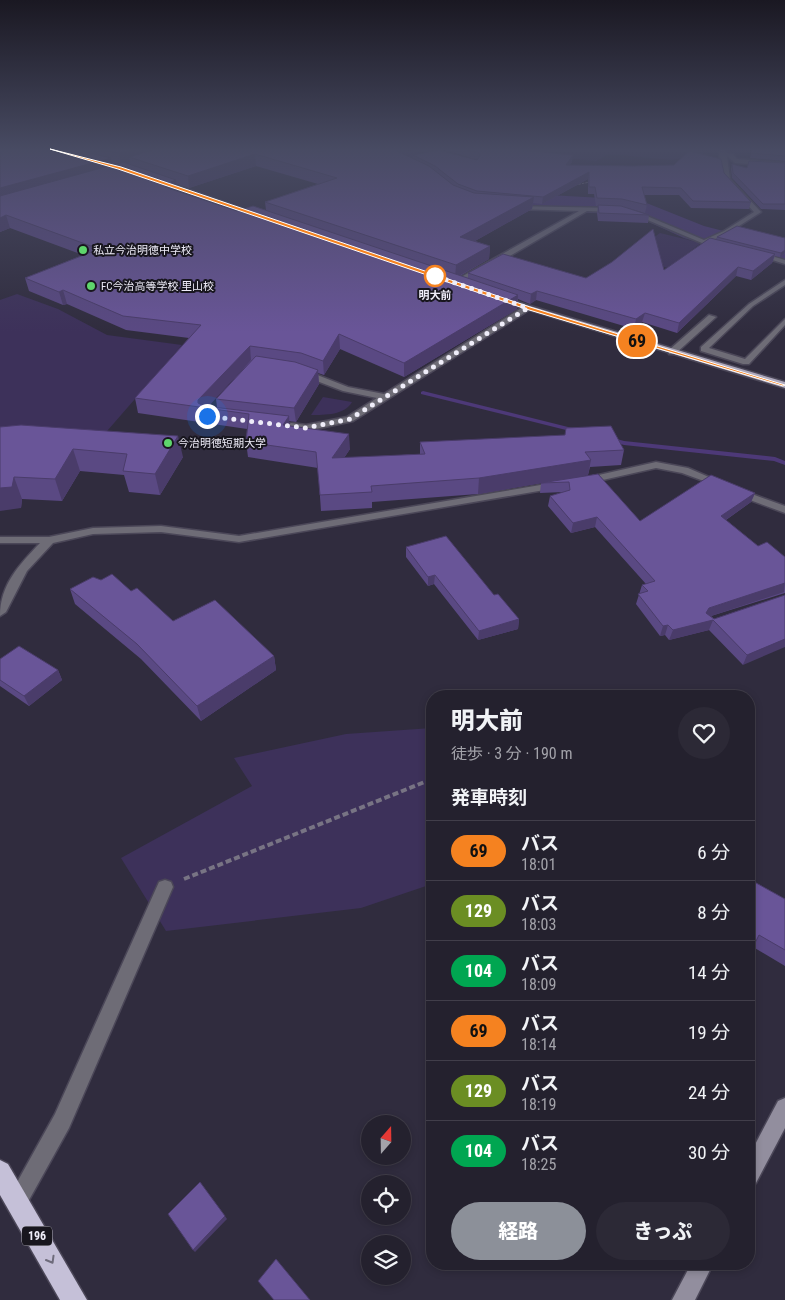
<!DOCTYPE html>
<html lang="ja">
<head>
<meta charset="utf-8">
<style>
  :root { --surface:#24212e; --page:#2c2936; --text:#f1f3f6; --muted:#a3a3aa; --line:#413e4a; --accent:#8c9099 }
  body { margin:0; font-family:"Roboto Condensed","Noto Sans JP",sans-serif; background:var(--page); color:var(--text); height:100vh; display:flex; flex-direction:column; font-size:19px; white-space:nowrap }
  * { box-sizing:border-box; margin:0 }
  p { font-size:16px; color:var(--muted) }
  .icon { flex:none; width:28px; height:28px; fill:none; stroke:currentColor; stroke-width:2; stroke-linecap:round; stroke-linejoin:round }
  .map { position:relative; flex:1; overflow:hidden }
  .side { position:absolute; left:426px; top:690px; width:329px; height:580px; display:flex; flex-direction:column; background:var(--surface); border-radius:20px; box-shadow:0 2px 8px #0003,0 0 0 1px var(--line) }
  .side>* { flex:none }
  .badge { padding:0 10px; border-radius:16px; font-size:18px; line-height:32px }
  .needle { width:32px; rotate:20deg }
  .tools { position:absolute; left:361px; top:1115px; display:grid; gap:10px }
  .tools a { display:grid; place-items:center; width:50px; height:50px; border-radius:50%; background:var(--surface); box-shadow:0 2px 8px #0003,0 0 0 1px var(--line); font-size:25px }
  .you { position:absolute; width:25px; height:25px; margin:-12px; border:4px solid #fff; border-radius:50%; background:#1a73e8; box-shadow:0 0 0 8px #1a73e833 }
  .map>.badge { position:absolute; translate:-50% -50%; box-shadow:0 0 0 2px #fff }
  h2 { padding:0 25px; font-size:19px; line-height:45px }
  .round { display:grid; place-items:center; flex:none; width:52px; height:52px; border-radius:26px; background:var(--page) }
  .summary { display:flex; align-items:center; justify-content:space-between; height:85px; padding:0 25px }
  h1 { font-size:24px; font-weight:800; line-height:38px }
  .primary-button { display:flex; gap:10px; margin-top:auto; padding:10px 25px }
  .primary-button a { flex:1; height:58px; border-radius:30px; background:var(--accent); color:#fff; font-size:20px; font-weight:800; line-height:58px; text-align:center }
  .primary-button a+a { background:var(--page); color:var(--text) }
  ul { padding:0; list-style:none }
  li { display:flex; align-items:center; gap:15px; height:60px; padding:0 25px; border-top:1px solid var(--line) }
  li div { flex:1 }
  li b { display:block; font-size:19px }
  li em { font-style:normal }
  li .badge { min-width:55px; font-weight:700; text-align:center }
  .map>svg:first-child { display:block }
</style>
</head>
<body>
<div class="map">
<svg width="785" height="1300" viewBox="0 0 785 1300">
  <rect width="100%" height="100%" fill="#302c3e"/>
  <!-- green -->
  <g fill="#3d315a">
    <polygon points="511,150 698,150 705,153 672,160 609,154 596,161 516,153"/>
    <polygon points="660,233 701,243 668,268 627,257"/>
    <polygon points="17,294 58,309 107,335 182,345 94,446 0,447 0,300"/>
    <path d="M323 397 352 402C345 415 325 415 311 415Z"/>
    <polygon points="432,728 432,884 361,908 166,931 121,858 252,786 234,758 346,734"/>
  </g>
  <!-- water -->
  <polygon fill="#4d3978" points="644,207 733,240 785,251 785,259 689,232 634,209"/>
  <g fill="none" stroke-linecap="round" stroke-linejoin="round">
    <!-- stream -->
    <g fill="#4d3978" fill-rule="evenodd">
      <polygon points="423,391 580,430 581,431 578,433 421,394 421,392"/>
      <polygon points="610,437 624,441 775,457 785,461 785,465 774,461 624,445 608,440 607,439"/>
    </g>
    <!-- river -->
    <path fill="#4d3978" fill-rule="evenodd" d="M382 150C429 143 453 183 495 192L639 200 704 226 785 247V263L724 250 684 238 634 215 495 208 460 199 431 178 385 155Z"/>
    <!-- lane casing -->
    <g stroke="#4b4758" stroke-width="3">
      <polygon id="lane" points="785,280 785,285 753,306 709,348 745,359 785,319 785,325 749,364 743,364 701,351 701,347 749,304"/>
    </g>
    <!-- street casing -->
    <g stroke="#4b4758" stroke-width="3">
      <g id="street">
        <polygon points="721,150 725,150 726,153 733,154 737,159 785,163 785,167 735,163 727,156 730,179 761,212 728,233 711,241 721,244 721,246 702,243 631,213 631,211 635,211 704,240 724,231 754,212 724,179 719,154"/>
        <polygon points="514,206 613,208 616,210 613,212 587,211 460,285 454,285 454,281 579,211 516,209"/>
        <polygon points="758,252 785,260 785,264 756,255 756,253"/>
        <polygon points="525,306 532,308 353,421 306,431 291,429 286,426 291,423 306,425 347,417 377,398 343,391 301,375 301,371 307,371 348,387 384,394"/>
        <polygon points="709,315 716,317 675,354 669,354 669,350"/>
        <polygon points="656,462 688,468 725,484 720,487 682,473 656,468 585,484 580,481 581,479"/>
        <path d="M558 482 563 485 562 487 239 542 161 532 93 534 53 543 27 571 6 612 0 616C0 585 19 565 40 543H0V537H49L93 528 161 526 239 536Z"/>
        <polygon points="738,489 785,506 785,513 734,494 734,490"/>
        <polygon points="165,880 171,882 173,887 69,1128 24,1209 17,1212 10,1209 7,1202 10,1195 55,1114 159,882"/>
      </g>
    </g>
    <!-- secondary casing -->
    <g stroke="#4b4758" stroke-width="3">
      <g id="secondary">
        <polygon points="785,1098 785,1128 756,1183 749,1186 749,1156 778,1101"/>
        <polygon points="691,1264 713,1264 695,1300 672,1300"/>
      </g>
    </g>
    <!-- primary casing -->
    <g stroke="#4b4758" stroke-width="3">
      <g id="primary">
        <polygon points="160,181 164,181 260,215 255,216 160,183"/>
        <polygon points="500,297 785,382 785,388 500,301"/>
      </g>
    </g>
    <!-- highway casing -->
    <g stroke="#4b4758" stroke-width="3">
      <polygon id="highway" points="0,1160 8,1164 87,1300 60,1300 0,1195"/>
    </g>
    <!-- path-far1 -->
    <polyline stroke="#787484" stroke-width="1" stroke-dasharray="2.5 1" stroke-linecap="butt" points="575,185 590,182"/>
    <!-- path -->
    <polyline stroke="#787484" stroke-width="4" stroke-dasharray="6 3" stroke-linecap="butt" points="184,879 432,779"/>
    <!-- lane -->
    <use href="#lane" fill="#6e6c76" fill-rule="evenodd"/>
    <!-- street -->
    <use href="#street" fill="#6e6c76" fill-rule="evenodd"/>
    <!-- secondary -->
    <use href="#secondary" fill="#928e9e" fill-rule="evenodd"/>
    <!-- primary -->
    <use href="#primary" fill="#ada8bc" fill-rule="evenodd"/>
    <!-- highway -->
    <use href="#highway" fill="#c5c0d8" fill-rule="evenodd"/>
  </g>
  <!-- wall -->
  <g fill="#5a4983" fill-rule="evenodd">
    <path d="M0 150H395L413 158V155L477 160 445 150H521L572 162 570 165 724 173 751 202 749 209 691 208 679 195H644L647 205 645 213 625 207 649 215 648 223 598 221 597 213 598 206H596L594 194H588V179L542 204 533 203 532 209 475 241 490 246 489 259 460 276 468 278V273L586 278 664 270 716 239 717 237 785 238V253L780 257 775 256 772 263 751 280 736 276 677 333 642 322 634 329 536 300 530 304 518 299 517 309 404 377 340 349 324 375 318 373 319 384 296 422 289 421 290 426 350 449 344 458 420 454V442L624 450 621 465 590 467 588 475 478 494 372 502V508L321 511 318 468 248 457 246 442 247 429 138 413 135 398 189 338 126 330 67 304 63 305 29 291 25 278 83 255 10 228 0 232ZM256 166 318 184 265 202 266 210 237 211 178 191 177 184 189 188ZM251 360 216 399 217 407 208 406Z"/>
    <polygon points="752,150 785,150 785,161 750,158"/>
    <polygon points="785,163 785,210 761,209 732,178 731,169 732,164 747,168"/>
    <polygon points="0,427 183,457 160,495 129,492 124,475 80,471 62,501 22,499 21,508"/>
    <polygon points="598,474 640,521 755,493 751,502 726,520 758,546 785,557 785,593 711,616 714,619 785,595 743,665 709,630 669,640 665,635 660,636 636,604 642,585 646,584 595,527 571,533 548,506 550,496 564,492 540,493 541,483"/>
    <polygon points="406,547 494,595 519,619 518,629 478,640 434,584 428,586 406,557"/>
    <polygon points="70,589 131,591 173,621 274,656 276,670 201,721 141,659 75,604"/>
    <polygon points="0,659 58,670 62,680 29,706 0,686"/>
    <polygon points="749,879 785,899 785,966 753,947 749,954"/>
  </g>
  <!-- shaded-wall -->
  <g fill="#4a3c6a">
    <polygon points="132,150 169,150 129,157 130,162 121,165 119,153"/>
    <polygon points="412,150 434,150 412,154"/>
    <polygon points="255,154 256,166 189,188 188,176"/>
    <polygon points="573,155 572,162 565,172 566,165"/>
    <polygon points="111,158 113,170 0,201 0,188"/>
    <polygon points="589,172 588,179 542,204 543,197"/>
    <polygon points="176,180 178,192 165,187 171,182"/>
    <polygon points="534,197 532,209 459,250 460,237"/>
    <polygon points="6,215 10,228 0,232 0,218"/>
    <polygon points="490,246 489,259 455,278 456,265"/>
    <polygon points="785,250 785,253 780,257 781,253"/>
    <polygon points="775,254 772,263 751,280 753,271"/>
    <polygon points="738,267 736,276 677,333 679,323"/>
    <polygon points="63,290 67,304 63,305 59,292"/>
    <polygon points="537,291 536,300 530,304 531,294"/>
    <polygon points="518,295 517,309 404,377 404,363"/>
    <polygon points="645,313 642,322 634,329 636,319"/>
    <polygon points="339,334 340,349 324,375 323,361"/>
    <polygon points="250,346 251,360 207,408 199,407 198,400"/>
    <polygon points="318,370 319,384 296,422 294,408"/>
    <polygon points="289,416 290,431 283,425"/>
    <polygon points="349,434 350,449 333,474 332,458"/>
    <polygon points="178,436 183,457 160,495 155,474"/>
    <polygon points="73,449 80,471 62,501 55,479"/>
    <polygon points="591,460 588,475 478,494 479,478"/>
    <polygon points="14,477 22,499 21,508 0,511 0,488"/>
    <polygon points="755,493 751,502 717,526 721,516"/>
    <polygon points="597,517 595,527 571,533 573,523"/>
    <polygon points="435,575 434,584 428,586 428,577"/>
    <polygon points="785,583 784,592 705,618 713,620 709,630 669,640 673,630 709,608"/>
    <polygon points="519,619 518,629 478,640 479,631"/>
    <polygon points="668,625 665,635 660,636 663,626"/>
    <polygon points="785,639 785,647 743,665 747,655"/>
    <polygon points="274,656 276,670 201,721 197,706"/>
    <polygon points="58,670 62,680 29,706 24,696"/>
    <polygon points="225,1216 227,1219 195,1252 193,1250"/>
  </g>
  <!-- building -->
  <g fill="#695598" stroke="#4a3c6a">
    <polygon points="0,150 78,150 111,158 0,188"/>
    <polygon points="101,150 132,150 119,153"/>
    <polygon points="152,150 316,150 319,152 326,150 395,150 429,166 453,185 474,193 534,197 460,237 490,246 456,265 265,202 337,178 255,154 188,176 129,157"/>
    <polygon points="439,150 477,160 480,156 479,153 466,150 521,150 573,155 566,165 633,166 674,165 689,151 721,159 724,173 751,202 693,201 681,188 642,187 647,205 622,199 597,198 595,187 589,187 589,172 543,197 477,191 458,184 435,166 413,155"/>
    <polygon points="752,150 785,150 785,156 751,153"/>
    <polygon points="749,161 785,163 785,204 763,204 733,173 732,164 747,168"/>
    <polygon points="123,162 176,180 171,182 176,184 165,187 237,211 253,206 518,295 404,363 339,334 323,361 301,353 250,346 198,400 198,403 204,406 289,416 283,425 349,434 332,458 425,454 420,442 565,435 566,428 611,426 624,450 585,452 591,460 479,478 371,486 372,492 320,495 316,452 246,442 249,414 135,398 201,325 123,316 63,290 59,292 25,278 99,249 6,215 0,218 0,196"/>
    <polygon points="598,205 621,206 649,215 599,213"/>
    <polygon points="737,226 785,238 785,250 781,253 717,237"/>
    <polygon points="653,229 664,270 710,238 775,254 753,271 738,267 679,323 645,313 636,319 537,291 531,294 468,273 503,254 586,278 612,262"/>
    <polygon points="256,356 295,362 318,370 294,408 216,399"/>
    <polygon points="21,425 178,436 155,474 123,471 127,454 73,449 55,479 14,477 12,487 0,488 0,427"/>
    <polygon points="598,474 640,521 711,475 755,493 721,516 758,546 767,542 785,557 785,583 709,608 706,613 714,619 785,595 785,639 747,655 713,620 673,630 668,625 663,626 638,594 648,591 642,585 655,581 597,517 573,523 550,496 570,490 569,482 541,483"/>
    <polygon points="446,536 494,595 498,594 519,619 479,631 435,575 428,577 406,547"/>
    <polygon points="112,574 131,591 137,588 173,621 215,600 274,656 197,706 137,644 70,589 93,577 101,580"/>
    <polygon points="19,646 58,670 24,696 0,680 0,659"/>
    <polygon points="749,879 785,899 785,950 759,935 751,951 749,949"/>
    <polygon points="200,1182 225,1216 193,1250 168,1214"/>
    <polygon points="276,1259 310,1300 274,1300 258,1281"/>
  </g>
  <!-- one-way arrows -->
  <defs><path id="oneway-chevron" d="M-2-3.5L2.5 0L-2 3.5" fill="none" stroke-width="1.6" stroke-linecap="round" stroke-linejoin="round" transform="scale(1.25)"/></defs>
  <use stroke="#6e6b7b" href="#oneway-chevron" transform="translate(51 1260) rotate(60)"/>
  <!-- sky -->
  <linearGradient id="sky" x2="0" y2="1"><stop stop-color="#1a1822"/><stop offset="0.45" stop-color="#484b63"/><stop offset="1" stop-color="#484b63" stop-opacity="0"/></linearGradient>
  <rect width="785" height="332" fill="url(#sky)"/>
  <!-- line -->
  <polygon fill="#f58220" stroke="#fff" points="50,149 121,167 530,307 785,385 783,386 526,309 118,169"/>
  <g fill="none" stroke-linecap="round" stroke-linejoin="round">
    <!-- walk -->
    <polyline stroke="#efedf9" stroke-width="5" stroke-dasharray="0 9" points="207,416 306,428 350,419 528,308 435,276"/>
  </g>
  <!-- markers -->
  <g fill="#5ed56c" stroke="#18161e" stroke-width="2">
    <circle cx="83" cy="250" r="5"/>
    <circle cx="91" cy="286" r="5"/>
    <circle cx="168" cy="443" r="5"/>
  </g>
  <circle fill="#fff" stroke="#f58220" stroke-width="2.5" cx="435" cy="276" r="10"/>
  <g text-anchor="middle" stroke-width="4" stroke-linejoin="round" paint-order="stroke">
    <!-- far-poi labels -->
    <g font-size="11" fill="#efedf9" stroke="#18161e" text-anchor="start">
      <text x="93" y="254">私立今治明徳中学校</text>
      <text x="101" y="290">FC今治高等学校 里山校</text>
      <text x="178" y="447">今治明徳短期大学</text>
    </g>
    <!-- far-stop labels -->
    <g font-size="11" font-weight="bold" fill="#efedf9" stroke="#18161e">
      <text x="435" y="299">明大前</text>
    </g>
    <!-- shield labels -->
    <rect fill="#18161e" stroke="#aeacb7" stroke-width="1" x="22" y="1226.5" width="30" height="19" rx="4"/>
    <g font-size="12" font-weight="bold" fill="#efedf9">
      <text x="37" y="1240">196</text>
    </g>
  </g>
</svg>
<div class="tools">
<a><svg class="needle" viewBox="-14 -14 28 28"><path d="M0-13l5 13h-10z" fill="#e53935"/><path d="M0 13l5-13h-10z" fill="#a3a3aa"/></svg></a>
<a><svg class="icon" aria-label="locate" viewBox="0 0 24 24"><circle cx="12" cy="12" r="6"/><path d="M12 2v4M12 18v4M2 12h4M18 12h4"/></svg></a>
<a><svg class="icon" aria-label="layers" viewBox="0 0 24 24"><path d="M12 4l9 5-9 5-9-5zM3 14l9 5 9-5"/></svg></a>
</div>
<div class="you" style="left:207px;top:416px"></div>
<b class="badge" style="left:637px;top:341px;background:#f58220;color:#111">69</b>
<section class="side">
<div class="summary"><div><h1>明大前</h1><p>徒歩 · 3 分 · 190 m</p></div><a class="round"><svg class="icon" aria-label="heart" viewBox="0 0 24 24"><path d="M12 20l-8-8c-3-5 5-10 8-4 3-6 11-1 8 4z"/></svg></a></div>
<h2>発車時刻</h2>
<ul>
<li><span class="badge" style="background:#f58220;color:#111">69</span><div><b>バス</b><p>18:01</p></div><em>6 分</em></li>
<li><span class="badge" style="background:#6b8e23;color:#fff">129</span><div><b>バス</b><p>18:03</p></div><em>8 分</em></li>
<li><span class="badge" style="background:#00a651;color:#fff">104</span><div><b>バス</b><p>18:09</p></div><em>14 分</em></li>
<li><span class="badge" style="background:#f58220;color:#111">69</span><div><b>バス</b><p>18:14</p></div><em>19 分</em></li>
<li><span class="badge" style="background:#6b8e23;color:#fff">129</span><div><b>バス</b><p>18:19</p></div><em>24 分</em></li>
<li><span class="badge" style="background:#00a651;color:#fff">104</span><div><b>バス</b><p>18:25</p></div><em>30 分</em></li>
</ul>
<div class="primary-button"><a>経路</a><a>きっぷ</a></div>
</section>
</div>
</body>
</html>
